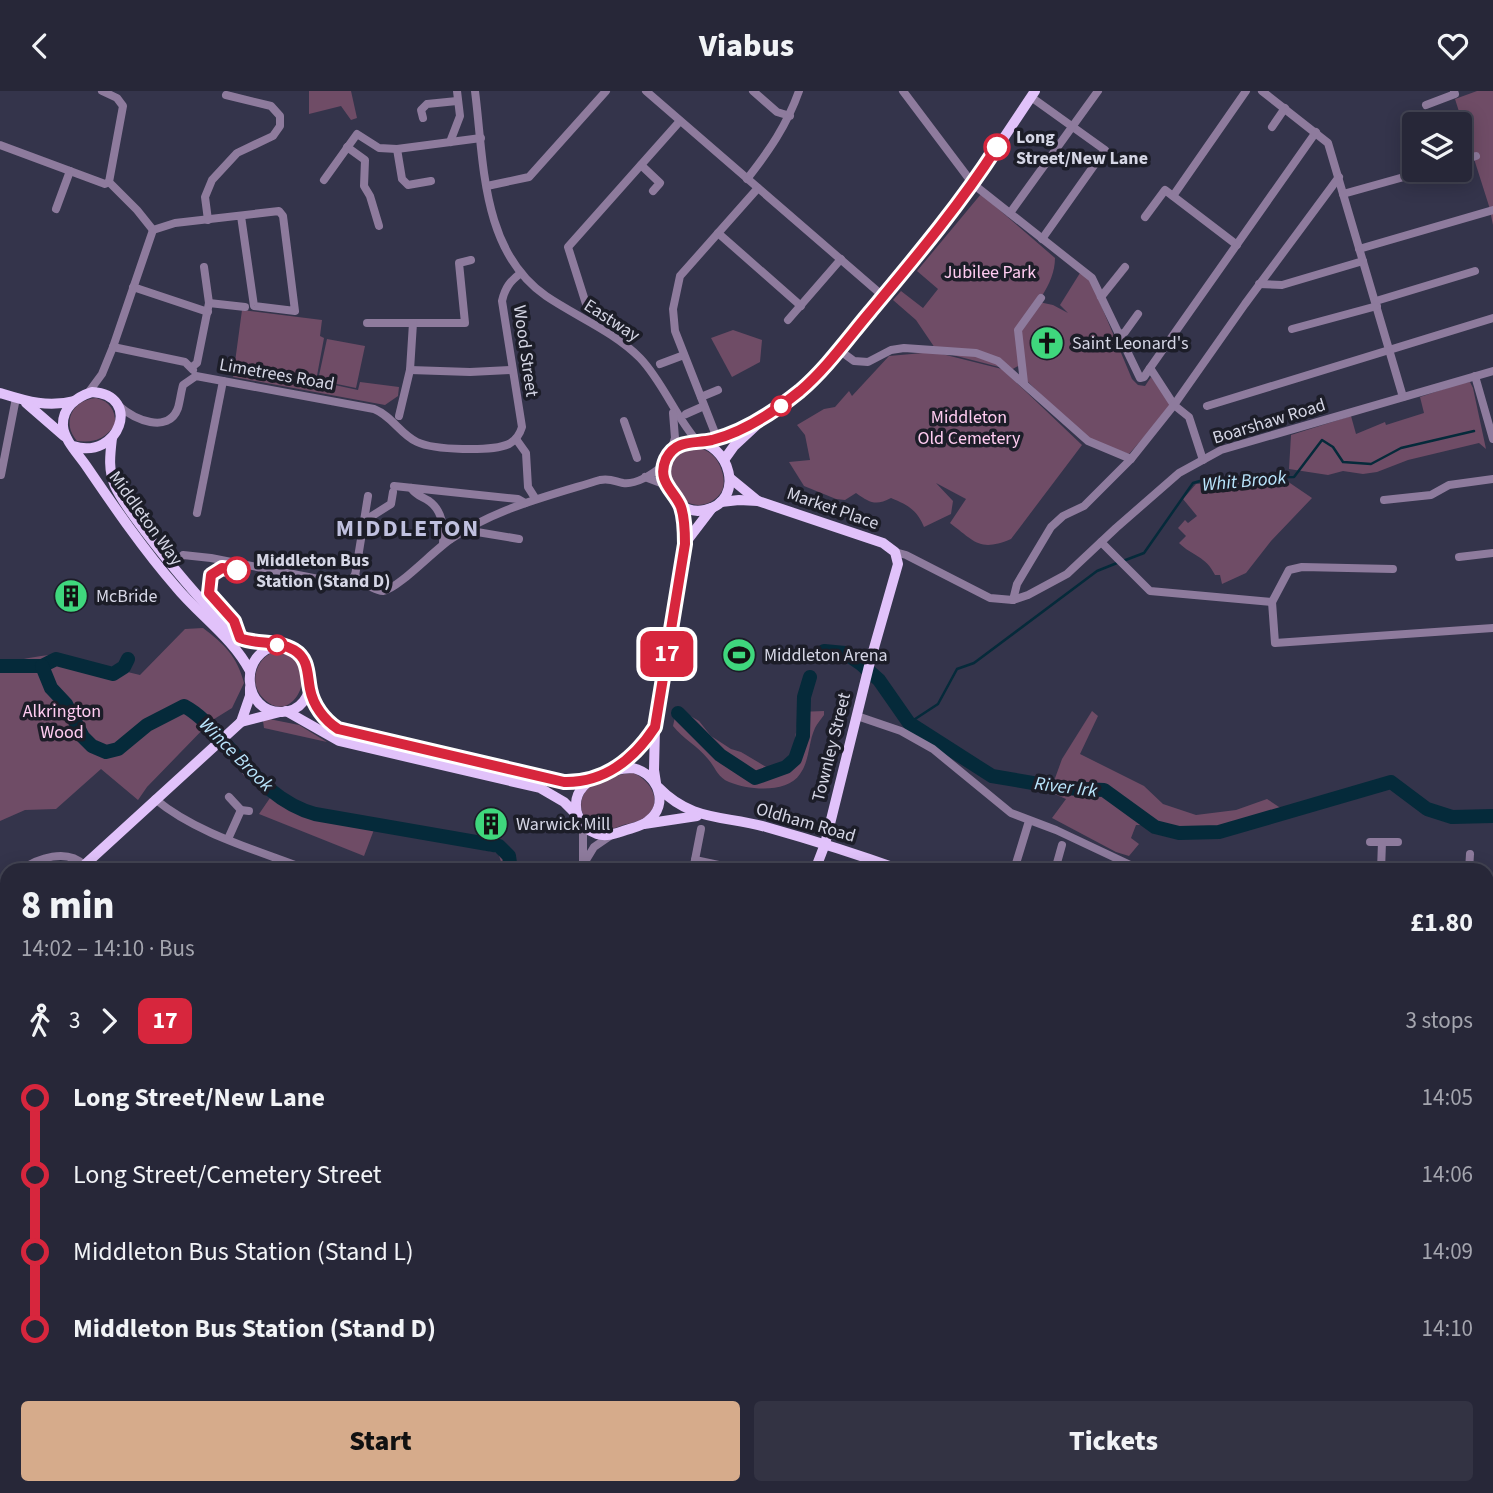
<!DOCTYPE html>
<html lang="en">
<head>
<meta charset="utf-8">
<style>
  :root { --surface:#272738; --page:#333343; --text:#f1f3f6; --muted:#a4a5ae; --line:#434453; --accent:#d6ab8b }
  body { margin:0; font-family:"Source Sans 3",sans-serif; background:var(--page); color:var(--text); height:100vh; display:flex; flex-direction:column; font-size:26px; white-space:nowrap }
  * { box-sizing:border-box; margin:0 }
  p { font-size:23px; color:var(--muted) }
  .icon { flex:none; width:38px; height:38px; fill:none; stroke:currentColor; stroke-width:2; stroke-linecap:round; stroke-linejoin:round }
  .map { position:relative; flex:1; overflow:hidden }
  .details { position:absolute; left:0px; top:772px; width:1494px; height:632px; display:flex; flex-direction:column; background:var(--surface); border-radius:21px 21px 0 0; box-shadow:0 4px 18px #0003,0 0 0 2px var(--line) }
  .details>* { flex:none }
  .badge { padding:0 14px; border-radius:10px; font-size:24px; line-height:46px }
  .controls { position:absolute; left:1402px; top:21px; display:grid; gap:14px }
  .controls a { display:grid; place-items:center; width:70px; height:70px; border-radius:7px; background:var(--surface); box-shadow:0 4px 18px #0003,0 0 0 2px var(--line); font-size:35px }
  .map>.badge { position:absolute; translate:-50% -50%; box-shadow:0 0 0 4px #fff }
  .legs { display:flex; align-items:center; gap:10px; height:77px; padding:0 21px; font-size:23px }
  .legs p { margin-inline-start:auto }
  .headline { display:flex; align-items:center; justify-content:space-between; height:119px; padding:0 21px }
  h1 { font-size:38px; font-weight:800; line-height:52px }
  .primary-button { display:flex; gap:14px; margin-top:auto; padding:14px 21px }
  .primary-button a { flex:1; height:80px; border-radius:7px; background:var(--accent); color:#111; font-size:28px; font-weight:800; line-height:80px; text-align:center }
  .primary-button a+a { background:var(--page); color:var(--text) }
  ul { padding:0 21px; list-style:none }
  li { display:flex; align-items:center; gap:24px; height:77px; font-size:26px }
  li i { display:grid; place-items:center; width:10px; height:100%; margin:0 9px; background:currentColor }
  li i::after { content:''; width:18px; height:18px; margin:-9px; border:5px solid; border-radius:50%; background:var(--surface) }
  li p { margin-inline-start:auto }
  li:first-child i { background:linear-gradient(#0000 50%,currentColor 0) }
  li:last-child i { background:linear-gradient(currentColor 50%,#0000 0) }
  header { display:flex; justify-content:space-between; align-items:center; height:91px; padding:0 21px; background:var(--surface); font-size:32px; font-weight:800 }
  .map>svg:first-child { display:block }
</style>
</head>
<body>
<header><svg class="icon" aria-label="back" viewBox="0 0 24 24"><path d="M15 5l-7 7 7 7"/></svg>Viabus<svg class="icon" aria-label="heart" viewBox="0 0 24 24"><path d="M12 20l-8-8c-3-5 5-10 8-4 3-6 11-1 8 4z"/></svg></header>
<div class="map">
<svg width="1493" height="1402" viewBox="0 0 1493 1402">
  <rect width="100%" height="100%" fill="#34344b"/>
  <!-- green -->
  <g fill="#6f4c66">
    <polygon points="309,0 351,0 357,27 351,29 341,15 309,23"/>
    <polygon points="1477,0 1493,0 1493,134 1489,115 1455,8"/>
    <path d="M981 103 1055 167C1055 194 1033 217 1018 238L1039 211 1053 214 1068 222 1060 214 1080 182 1090 188 1132 288 1138 294 1145 295 1151 286 1172 314 1129 363 1086 347 1026 289 1020 274 1011 279 937 260 916 229 893 209 901 200 923 217 938 198 917 180Z"/>
    <polygon points="242,219 322,229 320,245 324,247 316,290 358,299 360,291 399,296 398,305 385,314 233,286"/>
    <polygon points="733,239 762,249 760,271 732,286 711,247"/>
    <polygon points="327,248 365,255 356,297 318,289"/>
    <path d="M934 261 1002 278 1082 354 1011 448C980 461 975 451 950 432L966 408 936 392 953 410 951 423 924 436C917 419 908 414 891 407 876 415 870 412 856 402L845 409 836 408 804 395 789 371 810 369 805 344 797 334 824 318 835 316 849 300 852 305 889 265Z"/>
    <polygon points="1470,291 1473,297 1486,358 1479,352 1408,369 1377,381 1363,383 1343,380 1328,384 1289,378 1291,344 1351,325 1356,343 1385,331 1386,334 1424,322 1420,306 1462,292"/>
    <path d="M96 307C109 310 116 319 115 333 106 348 94 352 77 350 61 332 72 309 96 307Z"/>
    <path d="M689 357C707 355 719 366 723 384 725 394 723 402 715 408 684 432 647 376 689 357Z"/>
    <path d="M1254 388 1287 390 1312 407 1271 450 1246 482 1222 493 1220 484H1215C1206 465 1192 465 1179 452L1186 445 1178 437 1185 429 1188 432 1197 425 1183 408 1196 393Z"/>
    <path d="M203 537C224 553 237 565 244 592L232 617 211 630 147 696 138 709 101 678 56 718 25 719 0 730V570C20 571 38 563 57 564L140 584 185 538Z"/>
    <path d="M273 561C327 555 298 643 263 607 249 593 255 569 273 561Z"/>
    <path d="M677 617 699 630 711 645 731 658 741 661 768 677 782 675 793 662 799 621 824 620V624C821 628 817 633 815 637 808 652 810 669 800 683 787 703 748 699 729 691 717 686 716 677 708 668 698 655 683 648 673 635Z"/>
    <polygon points="1092,620 1098,625 1080,663 1144,695 1163,713 1196,724 1236,719 1267,708 1282,718 1243,730 1213,745 1182,745 1147,734 1136,734 1131,747 1139,753 1129,765 1116,761 1052,727 1066,708 1050,701 1062,668"/>
    <polygon points="269,628 299,634 327,651 264,637 263,630"/>
    <path d="M231 657C253 681 276 708 308 718 327 724 348 726 368 730L370 727 491 752 510 761 516 779H504L498 762 375 736 364 765 259 723 272 704 250 683 245 686 226 660Z"/>
    <path d="M633 682C651 689 665 713 644 727 638 731 630 732 623 734 615 737 606 741 597 738 591 735 585 730 583 723 573 693 611 684 633 682Z"/>
    <polygon points="827,1396 946,1396 947,1402 816,1402"/>
    <polygon points="1093,1397 1093,1396 1215,1397 1213,1402 1095,1402"/>
  </g>
  <g fill="none" stroke-linecap="round" stroke-linejoin="round">
    <!-- stream -->
    <g stroke="#052a3a" stroke-width="2.5">
      <polyline points="1123,470 1144,462 1193,392 1207,388 1294,386 1322,349 1333,356 1343,371 1371,373 1401,357 1474,340"/>
      <polyline points="909,632 938,613 957,578 974,572 1097,480 1117,472"/>
    </g>
    <!-- river -->
    <g stroke="#052a3a" stroke-width="14">
      <polyline points="824,560 845,562 861,573 879,589 909,632 992,685 1062,697 1104,699 1155,736 1179,742 1219,741 1391,691 1427,718 1452,726 1493,725"/>
      <polyline points="0,575 42,575 56,568 113,583 124,576 128,568"/>
      <path d="M42 575 51 597 66 613 83 646 92 655 106 661 118 658 147 634 184 615C199 623 210 635 221 648 249 678 274 712 315 723L499 755 509 765 511 779"/>
      <polyline points="678,622 720,664 755,687 786,676 795,668 803,645 804,606 810,586"/>
      <polyline points="943,1396 944,1402"/>
    </g>
    <!-- minor -->
    <g stroke="#8e7b9d" stroke-width="8">
      <polyline points="102,0 117,7 123,15 109,91 137,119 153,139"/>
      <path d="M475 0C484 70 481 160 546 205 577 226 613 240 640 267 663 291 675 325 697 350"/>
      <polyline points="646,0 883,205"/>
      <polyline points="753,0 777,21 790,25"/>
      <polyline points="903,0 973,93 1092,187 1140,287 1144,286 1150,277 1316,41"/>
      <polyline points="1262,0 1328,52 1403,306"/>
      <polyline points="1031,6 1105,59 1042,148"/>
      <polyline points="1426,14 1455,3 1454,0"/>
      <polyline points="423,27 421,19 427,13 457,10"/>
      <polyline points="1272,36 1285,17"/>
      <polyline points="450,51 460,25 457,0"/>
      <polyline points="0,54 105,93 109,91"/>
      <polyline points="347,56 365,69 364,95 370,105 379,135"/>
      <polyline points="397,58 402,88 408,94 431,90"/>
      <polyline points="1460,70 1476,65"/>
      <polyline points="641,74 660,92 653,100"/>
      <path d="M747 88C769 60 787 34 799 0"/>
      <polyline points="324,89 357,43 379,57 397,58 481,47"/>
      <polyline points="487,95 529,86 606,0"/>
      <polyline points="1343,103 1429,79"/>
      <polyline points="1173,105 1246,0"/>
      <polyline points="56,118 70,80"/>
      <polyline points="1010,122 1098,0"/>
      <polyline points="1145,126 1165,99 1237,154"/>
      <polyline points="208,129 205,106 212,89 237,62 273,45 280,35 280,25 271,15 226,4"/>
      <polyline points="153,139 175,132 279,120 283,125 295,220 254,215 241,125"/>
      <polyline points="718,142 801,215"/>
      <polyline points="1359,158 1493,119"/>
      <polyline points="1259,193 1282,194 1363,170"/>
      <polyline points="133,196 208,221"/>
      <polyline points="1101,206 1125,176"/>
      <polyline points="1376,210 1475,180"/>
      <polyline points="209,212 245,216"/>
      <polyline points="587,216 568,156 680,30"/>
      <polyline points="788,229 841,168"/>
      <polyline points="367,232 465,232 459,172 471,169"/>
      <polyline points="1292,238 1377,215"/>
      <polyline points="1118,245 1125,241 1138,223"/>
      <polyline points="113,256 185,271 193,279"/>
      <polyline points="839,259 854,270 868,271 891,259 904,257 976,262 998,270 1088,350 1131,368"/>
      <polyline points="660,273 684,264"/>
      <polyline points="192,276 197,272 209,212 204,176"/>
      <polyline points="1150,277 1174,314 1189,326 1203,369"/>
      <polyline points="410,279 470,281 511,279"/>
      <polyline points="1475,285 1493,348"/>
      <polyline points="1024,292 1018,239 1041,207"/>
      <polyline points="88,302 102,283 113,256 153,139"/>
      <polyline points="701,306 718,299"/>
      <path d="M119 315C134 328 168 344 178 317 180 310 181 301 183 294L196 285 374 318C392 325 400 343 417 351 434 359 491 361 509 353 516 349 520 343 522 336L502 210C505 197 510 190 521 182"/>
      <polyline points="1207,315 1493,227"/>
      <polyline points="686,323 704,315"/>
      <polyline points="399,325 410,279 413,232"/>
      <polyline points="624,330 637,367"/>
      <polyline points="715,342 675,240 673,218 680,185 758,97"/>
      <polyline points="516,348 526,362 528,396 535,407"/>
      <polyline points="671,360 675,347 673,322"/>
      <polyline points="1,384 16,307"/>
      <polyline points="645,386 666,394"/>
      <polyline points="394,395 518,408 525,412"/>
      <path d="M411 397C417 405 421 405 429 410 443 420 444 437 443 453"/>
      <polyline points="1384,409 1431,404 1449,394 1493,388"/>
      <polyline points="197,422 223,290"/>
      <polyline points="364,430 391,413 393,401"/>
      <polyline points="465,439 519,448"/>
      <polyline points="1101,451 1150,500 1272,511"/>
      <polyline points="895,461 906,464 990,507 1013,509 1028,504 1067,483 1116,437 1179,382 1221,359 1493,280"/>
      <polyline points="1459,466 1493,462"/>
      <polyline points="178,469 183,464 211,467 344,493 355,485 368,405"/>
      <path d="M354 485C362 490 374 500 383 500 398 498 435 458 451 448 497 417 548 405 600 389 610 387 614 390 623 392 637 394 654 382 665 373"/>
      <polyline points="1013,509 1017,493 1051,436 1063,425 1084,415 1131,368 1174,314 1245,213 1339,86"/>
      <polyline points="1272,511 1275,552 1493,537"/>
      <polyline points="1272,511 1289,479 1302,476 1393,478"/>
      <polyline points="857,625 901,640 933,658 1011,722 1056,739 1141,779"/>
      <polyline points="229,706 241,719 249,720"/>
      <path d="M155 708C197 743 257 759 308 779"/>
      <polyline points="583,734 583,771"/>
      <polyline points="228,748 241,719"/>
      <polyline points="1370,751 1398,751"/>
      <polyline points="695,769 742,779"/>
      <path d="M21 779C38 767 67 757 84 774"/>
      <polyline points="580,779 594,756 610,745"/>
      <polyline points="693,779 701,738"/>
      <polyline points="1014,779 1029,730"/>
      <polyline points="1055,779 1062,754"/>
      <polyline points="1381,779 1382,751"/>
      <polyline points="1469,779 1470,763"/>
      <polyline points="1488,792 1493,792"/>
      <polyline points="0,800 7,791"/>
      <polyline points="0,856 7,863"/>
      <polyline points="1488,856 1493,856"/>
      <polyline points="1488,972 1493,961"/>
      <polyline points="0,977 7,984"/>
      <polyline points="1488,980 1493,983"/>
      <polyline points="1488,1072 1490,1065"/>
      <polyline points="1488,1115 1493,1109"/>
      <polyline points="0,1122 7,1129"/>
      <polyline points="1488,1212 1491,1212 1493,1197"/>
      <polyline points="0,1222 7,1218"/>
      <polyline points="304,1396 310,1402"/>
      <polyline points="427,1396 433,1402"/>
      <polyline points="996,1396 998,1402"/>
      <polyline points="146,1402 150,1396"/>
      <polyline points="251,1402 256,1396"/>
      <polyline points="449,1402 453,1396"/>
      <polyline points="624,1402 624,1396"/>
      <polyline points="696,1402 703,1396"/>
      <polyline points="1465,1402 1466,1396"/>
    </g>
    <!-- major -->
    <g stroke="#e1c2fa" stroke-width="10">
      <path d="M0 302C26 310 47 317 74 310"/>
      <polyline points="26,312 64,345"/>
      <path d="M112 347C110 364 108 379 115 395 127 423 218 535 243 548 253 554 268 553 280 554"/>
      <path d="M692 350C730 350 747 410 705 419 666 428 644 360 692 350Z"/>
      <polyline points="704,351 720,347 754,332"/>
      <path d="M73 355C119 370 143 304 92 301 76 306 62 317 63 335 64 349 79 364 87 376 115 417 143 458 176 496 200 525 232 546 250 580"/>
      <polyline points="724,369 734,355 763,328 801,299 839,259 938,140 973,93 1035,0"/>
      <polyline points="730,387 758,410"/>
      <polyline points="721,411 739,409 758,410 883,452 895,461 898,473 870,571 825,753 815,779"/>
      <polyline points="686,451 712,417"/>
      <path d="M280 554C318 560 321 619 282 621 243 623 236 560 280 554Z"/>
      <path d="M309 596C315 616 325 632 345 641L553 689 575 691 593 687"/>
      <polyline points="286,620 339,650 540,697 564,711 578,725"/>
      <polyline points="241,631 250,605 250,597"/>
      <polyline points="617,677 639,659 655,636"/>
      <path d="M633 677C658 683 670 713 648 730 641 736 631 737 623 740 614 743 606 746 597 743 588 740 581 733 578 725 566 692 608 677 633 677Z"/>
      <polyline points="656,692 654,679 655,636 685,453 685,439 679,413"/>
      <path d="M658 696C692 731 723 724 766 736 812 749 857 763 901 779"/>
      <polyline points="644,733 697,725"/>
      <polyline points="79,779 241,631 280,621"/>
      <polyline points="0,851 7,844"/>
      <polyline points="1488,1030 1493,1033"/>
      <polyline points="1034,1396 1036,1402"/>
    </g>
  </g>
  <g fill="none" stroke-linecap="round" stroke-linejoin="round">
    <!-- line-1 casing -->
    <g stroke="#fff" stroke-width="16">
      <path id="line-1" d="M237 479 222 477 211 484 209 502 234 530 240 547C257 554 278 549 294 559 309 568 307 583 310 598 313 614 324 629 338 638L564 691C604 692 634 668 655 636L685 453C685 441 685 428 681 416 675 400 656 391 666 368 676 348 694 353 712 349 744 341 774 321 800 300 826 278 848 247 870 221 915 167 959 115 997 56"/>
    </g>
    <!-- line-1 -->
    <use href="#line-1" stroke="#d7263d" stroke-width="10"/>
  </g>
  <!-- icons -->
  <defs>
    <g id="church-disc" transform="scale(1.75)"><circle r="9.5" fill="#3fd77d" stroke="#1c1d28"/><path d="M-1.2-6h2.4v3.5h3.3v2.4h-3.3V6h-2.4V-.1h-3.3v-2.4h3.3Z" fill="#111"/></g>
    <g id="building-disc" transform="scale(1.75)"><circle r="9.5" fill="#3fd77d" stroke="#1c1d28"/><path d="M-4-6H4V6H1V3H-1V6H-4ZM-2.5-4.3h1.7v1.8h-1.7ZM.8-4.3h1.7v1.8H.8ZM-2.5-1h1.7V.8h-1.7ZM.8-1h1.7V.8H.8Z" fill="#111"/></g>
    <g id="stadium-disc" transform="scale(1.75)"><circle r="9.5" fill="#3fd77d" stroke="#1c1d28"/><path d="M0-5a6.5 5 0 1 0 0 10a6.5 5 0 1 0 0-10ZM-3.5-1.8h7v3.6h-7Z" fill="#111"/></g>
  </defs>
  <g fill-rule="evenodd">
    <use href="#church-disc" x="1047" y="252"/>
    <use href="#building-disc" x="71" y="505"/>
    <use href="#stadium-disc" x="739" y="564"/>
    <use href="#building-disc" x="491" y="733"/>
  </g>
  <!-- markers -->
  <g fill="#fff" stroke="#d7263d" stroke-width="3.5">
    <circle cx="997" cy="56" r="12"/>
    <circle cx="781" cy="315" r="9"/>
    <circle cx="237" cy="479" r="12"/>
    <circle cx="277" cy="554" r="9"/>
  </g>
  <g text-anchor="middle" stroke-width="7" stroke-linejoin="round" paint-order="stroke">
    <!-- stop labels -->
    <g font-size="18" font-weight="bold" fill="#d5d6e5" stroke="#1c1d28" text-anchor="start">
      <text x="1016" y="52">Long<tspan x="1016" dy="21">Street/New Lane</tspan></text>
      <text x="256" y="475">Middleton Bus<tspan x="256" dy="21">Station (Stand D)</tspan></text>
    </g>
    <!-- park labels -->
    <g font-size="18" fill="#ffccf1" stroke="#1c1d28">
      <text x="990" y="187">Jubilee Park</text>
      <text x="969" y="332">Middleton<tspan x="969" dy="21">Old Cemetery</tspan></text>
      <text x="62" y="626">Alkrington<tspan x="62" dy="21">Wood</tspan></text>
    </g>
    <!-- street labels -->
    <g font-size="18" fill="#d5d6e5" stroke="#1c1d28">
      <text transform="translate(612 229) rotate(33)" y="6">Eastway</text>
      <text transform="translate(526 260) rotate(82)" y="6">Wood Street</text>
      <text transform="translate(277 283) rotate(10)" y="6">Limetrees Road</text>
      <text transform="translate(1269 330) rotate(-17)" y="6">Boarshaw Road</text>
      <text transform="translate(833 417) rotate(19)" y="6">Market Place</text>
      <text transform="translate(146 427) rotate(54)" y="6">Middleton Way</text>
      <text transform="translate(831 656) rotate(-76)" y="6">Townley Street</text>
      <text transform="translate(806 731) rotate(16)" y="6">Oldham Road</text>
    </g>
    <!-- poi labels -->
    <g font-size="18" fill="#d5d6e5" stroke="#1c1d28" text-anchor="start">
      <text x="1072" y="258">Saint Leonard's</text>
      <text x="96" y="511">McBride</text>
      <text x="764" y="570">Middleton Arena</text>
      <text x="516" y="739">Warwick Mill</text>
    </g>
    <!-- water labels -->
    <g font-size="19" font-style="italic" fill="#bae6fd" stroke="#1c1d28">
      <text transform="translate(1244 389) rotate(-5)" y="7">Whit Brook</text>
      <text transform="translate(237 663) rotate(45)" y="7">Wince Brook</text>
      <text transform="translate(1066 695) rotate(7)" y="7">River Irk</text>
    </g>
    <!-- district labels -->
    <g font-size="24" font-weight="bold" letter-spacing="2" fill="#c0c1df" stroke="#1c1d28">
      <text x="408" y="445">MIDDLETON</text>
    </g>
  </g>
</svg>
<div class="controls">
<a><svg class="icon" aria-label="layers" viewBox="0 0 24 24"><path d="M12 4l9 5-9 5-9-5zM3 14l9 5 9-5"/></svg></a>
</div>
<b class="badge" style="left:667px;top:563px;background:#d7263d;color:#fff">17</b>
<section class="details">
<div class="headline"><div><h1>8 min</h1><p>14:02 – 14:10 · Bus</p></div><b>£1.80</b></div>
<div class="legs"><svg class="icon" aria-label="walk" viewBox="0 0 24 24"><circle cx="13" cy="4" r="2"/><path d="M13 8l-2 6 4 7M11 14l-3 7M7 12l3-4h3l4 4"/></svg>3<svg class="icon" aria-label="forward" viewBox="0 0 24 24"><path d="M9 5l7 7-7 7"/></svg><b class="badge" style="background:#d7263d;color:#fff">17</b><p>3 stops</p></div>
<ul>
<li><i style="color:#d7263d"></i><b>Long Street/New Lane</b><p>14:05</p></li>
<li><i style="color:#d7263d"></i><span>Long Street/Cemetery Street</span><p>14:06</p></li>
<li><i style="color:#d7263d"></i><span>Middleton Bus Station (Stand L)</span><p>14:09</p></li>
<li><i style="color:#d7263d"></i><b>Middleton Bus Station (Stand D)</b><p>14:10</p></li>
</ul>
<div class="primary-button"><a>Start</a><a>Tickets</a></div>
</section>
</div>
</body>
</html>
